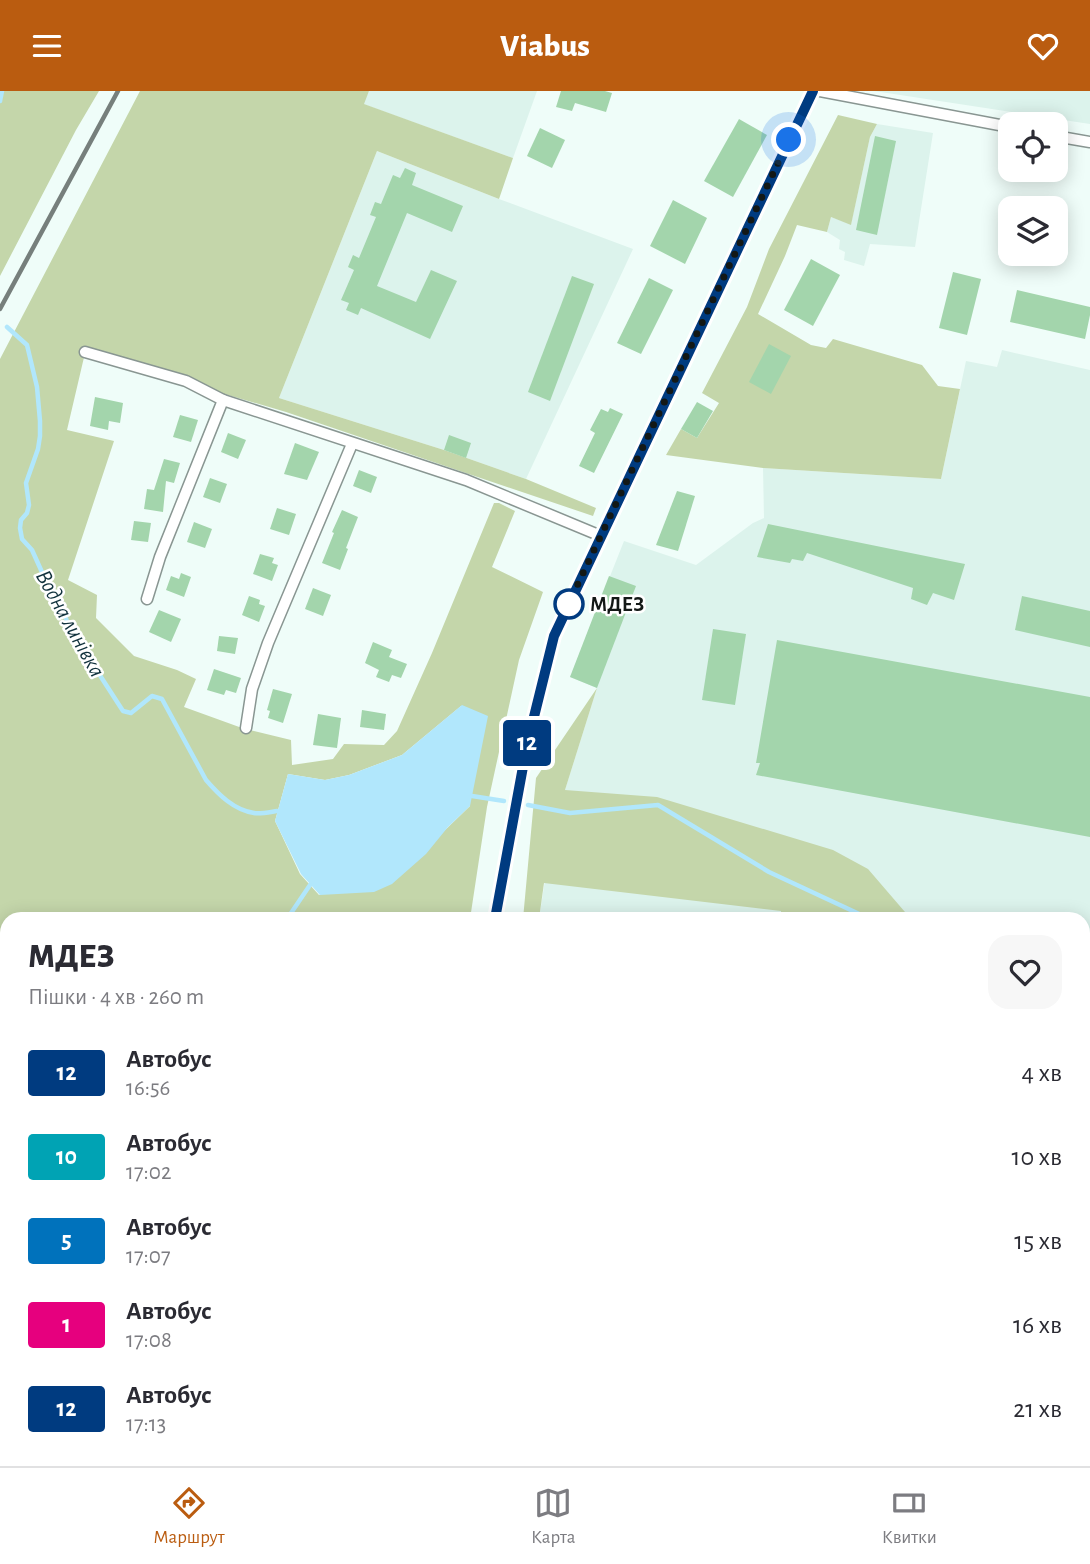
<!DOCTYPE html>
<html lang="uk">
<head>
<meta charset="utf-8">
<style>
  :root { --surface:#fff; --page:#f7f7f7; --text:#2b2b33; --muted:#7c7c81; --line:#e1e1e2; --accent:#ba5c10 }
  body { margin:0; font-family:"Alegreya Sans",sans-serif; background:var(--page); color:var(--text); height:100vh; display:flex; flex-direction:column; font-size:26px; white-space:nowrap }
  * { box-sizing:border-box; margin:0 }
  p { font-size:23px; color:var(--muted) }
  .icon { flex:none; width:38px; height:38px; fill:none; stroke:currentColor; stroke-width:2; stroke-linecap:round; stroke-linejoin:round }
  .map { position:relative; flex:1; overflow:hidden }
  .drawer { position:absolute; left:0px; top:821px; width:1090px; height:555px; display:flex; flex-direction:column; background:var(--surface); border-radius:21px 21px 0 0; box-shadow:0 4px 18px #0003 }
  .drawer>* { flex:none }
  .badge { padding:0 14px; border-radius:5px; font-size:24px; line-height:46px }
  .tools { position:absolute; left:998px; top:21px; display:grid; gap:14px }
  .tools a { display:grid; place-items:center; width:70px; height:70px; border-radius:14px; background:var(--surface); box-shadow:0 4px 18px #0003; font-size:35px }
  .you { position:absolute; width:35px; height:35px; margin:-18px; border:5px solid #fff; border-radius:50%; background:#1a73e8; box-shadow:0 0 0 10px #1a73e833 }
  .map>.badge { position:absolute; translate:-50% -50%; box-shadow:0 0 0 4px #fff }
  .round { display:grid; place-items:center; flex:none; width:74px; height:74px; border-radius:21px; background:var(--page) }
  .headline { display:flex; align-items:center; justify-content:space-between; height:119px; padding:0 28px }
  h1 { font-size:33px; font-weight:800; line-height:52px }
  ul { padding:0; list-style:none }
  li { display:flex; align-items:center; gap:21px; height:84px; padding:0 28px }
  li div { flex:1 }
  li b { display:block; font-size:26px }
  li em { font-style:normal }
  li .badge { min-width:77px; font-weight:700; text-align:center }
  header { display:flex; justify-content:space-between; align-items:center; height:91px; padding:0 28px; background:var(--accent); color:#fff; font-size:32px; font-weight:800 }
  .dock { display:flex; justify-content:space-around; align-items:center; height:98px; border-top:2px solid var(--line); background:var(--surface); font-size:19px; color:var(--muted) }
  .dock a { display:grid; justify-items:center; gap:4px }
  .dock .selected { color:var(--accent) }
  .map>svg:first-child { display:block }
</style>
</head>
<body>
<header><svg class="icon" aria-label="menu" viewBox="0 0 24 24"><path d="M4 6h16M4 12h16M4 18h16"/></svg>Viabus<svg class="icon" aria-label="heart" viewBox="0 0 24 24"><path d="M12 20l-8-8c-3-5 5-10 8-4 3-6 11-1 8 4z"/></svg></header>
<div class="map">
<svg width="1090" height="1375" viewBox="0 0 1090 1375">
  <rect width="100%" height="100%" fill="#effdf9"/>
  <!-- built -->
  <g fill="#dcf3ec">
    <polygon points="369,0 537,0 513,67 363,13"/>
    <polygon points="874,0 1090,0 1090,33"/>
    <polygon points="877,33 933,42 915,156 870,153 864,175 844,169 845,161 839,158 840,149 827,141 831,126 851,133 870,46"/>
    <polygon points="377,60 499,108 633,158 526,388 444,359 279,307"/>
    <polygon points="1002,259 1090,279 1090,1085 1086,1106 1083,1111 1083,828 539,828 553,737 597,597 570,586 624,450 696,474 753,432 764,427 763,377 941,388 966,270 997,276"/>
    <polygon points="474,1368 898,1369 896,1375 473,1375"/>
  </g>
  <!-- green -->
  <g fill="#c4d6aa" fill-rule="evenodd">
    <polygon points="0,0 99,0 76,39 0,185"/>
    <path d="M140 0H369L364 13 513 67 499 108 377 60 279 307 444 359 526 388 596 417 593 425 286 321 85 262 67 339 114 350 68 489 97 504 96 527 134 565 177 579 196 588 184 616 242 637 291 649 292 674 333 668 344 653 384 654 397 640 432 562 494 412H499L515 420 492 476 543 501 519 569 487 716 470 828H7V1202L0 1215V268ZM461 615 470 715 439 745 319 804 300 783 275 730 288 683 325 689 349 684 402 664Z"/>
    <polygon points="838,24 877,33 870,46 851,134 831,126 827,141 797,134 785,165 758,223 811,254 826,257 833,248 922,274 938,295 960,298 941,388 763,377 666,364 681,338 697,347 719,312 702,302 747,216 769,158"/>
    <polygon points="597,597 565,699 657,706 833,759 868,778 911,828 781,828 781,820 544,792 539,828 523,828 536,687"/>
    <polygon points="1090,1085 1090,1375 896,1375 898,1368 1083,1368 1083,1111 1086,1106"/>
  </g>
  <!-- water -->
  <g fill="#b1e7fc">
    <polygon points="462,614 488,625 470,715 448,736 426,763 392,793 374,801 320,804 301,783 275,730 288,683 325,689 349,684 402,664"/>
    <polygon points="7,1202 7,1318 0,1331 0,1215"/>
  </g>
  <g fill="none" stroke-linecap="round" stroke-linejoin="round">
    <!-- stream -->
    <g stroke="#b1e7fc" stroke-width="4.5">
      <polyline points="0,10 2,0"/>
      <path d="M7 236 27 254 37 296 40 330V345L38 358 26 392 29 414 27 422 21 429 20 437 22 448 32 459 46 490 60 511 68 533 85 554 101 586 123 620 131 622 152 605 162 608 206 689C219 704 234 719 254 722 261 723 270 721 277 720"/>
      <polyline points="472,705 504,710"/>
      <polyline points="528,714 570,722 658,714 769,781 870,828"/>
      <polyline points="287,828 310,794"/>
      <polyline points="1083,1013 1090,1028"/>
    </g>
  </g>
  <!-- building -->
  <g fill="#a3d5ac">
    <polygon points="561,0 605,0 612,2 606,21 575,12 572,20 556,16"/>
    <polygon points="739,28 767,44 733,106 704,90"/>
    <polygon points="540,37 565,49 552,77 527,65"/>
    <polygon points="875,45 896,50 877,144 856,139"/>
    <polygon points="405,77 416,82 412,94 463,115 452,141 407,122 377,195 416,211 431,179 457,190 430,248 361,217 358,224 346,219 349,212 341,209 354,179 348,176 353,164 359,167 376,126 370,124 375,111 381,113 393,84 400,87"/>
    <polygon points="673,109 707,127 685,173 650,155"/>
    <polygon points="811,168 840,184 813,235 784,219"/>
    <polygon points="953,181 981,188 967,244 939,237"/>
    <polygon points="572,185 594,193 550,310 528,301"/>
    <polygon points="649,187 673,199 641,263 617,252"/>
    <polygon points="1017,199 1090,216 1090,224 1085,248 1010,231"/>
    <polygon points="769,253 791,265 771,303 749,291"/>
    <polygon points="95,306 123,312 120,332 109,330 108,339 90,335"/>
    <polygon points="697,311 713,320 697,347 681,338"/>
    <polygon points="610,317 623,323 594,382 579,375 595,342 590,339 601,318 608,321"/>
    <polygon points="180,324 198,329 191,351 173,346"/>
    <polygon points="228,342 246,349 238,368 221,361"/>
    <polygon points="449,344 471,352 466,367 444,359"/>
    <polygon points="295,352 319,361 307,389 284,383"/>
    <polygon points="164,368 180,372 174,392 166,390 163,421 144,418 147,398 154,399"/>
    <polygon points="359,379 377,386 371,402 353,395"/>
    <polygon points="210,387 227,393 220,412 203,406"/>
    <polygon points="677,400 695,405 678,460 656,454"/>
    <polygon points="277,417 296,423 289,444 270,438"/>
    <polygon points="342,419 358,426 346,457 348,458 340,479 322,472 334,442 332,441"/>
    <polygon points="134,430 151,432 148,451 131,449"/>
    <polygon points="194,431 212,438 205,457 187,451"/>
    <polygon points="768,433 965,473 954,509 933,502 927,514 911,508 913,497 807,462 803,470 792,468 790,472 757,466"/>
    <polygon points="260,463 274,467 272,472 278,474 272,490 253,483"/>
    <polygon points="181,482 191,486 184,506 166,499 171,485 179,488"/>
    <polygon points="609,485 636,495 597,597 570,586"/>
    <polygon points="313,497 331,504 323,525 305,518"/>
    <polygon points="249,505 260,509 259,513 265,515 259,531 242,524"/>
    <polygon points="1022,505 1090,520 1090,556 1015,539"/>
    <polygon points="159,519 181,528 171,551 149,541"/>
    <polygon points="713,538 746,543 735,614 702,609"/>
    <polygon points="219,545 238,547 235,563 217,560"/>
    <polygon points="777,549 1090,606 1090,746 756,684 760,672 756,672"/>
    <polygon points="373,551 392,559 389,566 407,573 401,587 392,584 389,591 376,586 379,579 365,572"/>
    <polygon points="214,578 241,587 236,602 226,599 224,604 207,599"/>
    <polygon points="273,598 292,603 283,632 268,627 270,620 267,619"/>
    <polygon points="362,619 386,623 384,639 360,636"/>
    <polygon points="318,623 341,627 337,657 313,654"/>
  </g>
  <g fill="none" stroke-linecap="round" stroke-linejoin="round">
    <!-- street casing -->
    <g stroke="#899692" stroke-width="13">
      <g id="street">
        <polyline points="820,0 1010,36"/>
        <polyline points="1055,45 1090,51"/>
        <polyline points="85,261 186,290 223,309 160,466 147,508"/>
        <polyline points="223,309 466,389 601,445"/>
        <polyline points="246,637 252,598 268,552 352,353"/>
        <polyline points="495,828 527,654 554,545 813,0"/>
        <polyline points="438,1375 439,1368"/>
      </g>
    </g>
    <!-- street -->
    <use href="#street" stroke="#fff" stroke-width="10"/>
    <!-- rail -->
    <polyline stroke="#767f7c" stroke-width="4.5" points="0,218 118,0"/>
  </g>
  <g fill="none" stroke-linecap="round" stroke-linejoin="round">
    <!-- line casing -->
    <g stroke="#fff" stroke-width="16">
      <polyline id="line" points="495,828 527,654 554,545 813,0"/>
    </g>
    <!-- line -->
    <use href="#line" stroke="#003b80" stroke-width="10"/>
    <!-- walk -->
    <polyline stroke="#131816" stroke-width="7" stroke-dasharray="0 12.6" points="569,513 565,520 789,49"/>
  </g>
  <!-- markers -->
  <circle fill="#fff" stroke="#003b80" stroke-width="3.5" cx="569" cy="513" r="14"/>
  <g text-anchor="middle" stroke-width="5" stroke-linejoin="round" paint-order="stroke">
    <!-- stop labels -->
    <g font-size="21" font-weight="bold" fill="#131816" stroke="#fff" text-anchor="start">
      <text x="590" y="520">МДЕЗ</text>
    </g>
    <!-- water labels -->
    <g font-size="23" font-style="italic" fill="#10313c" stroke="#fff">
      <text transform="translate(71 532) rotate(61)" y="8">Водна линівка</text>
    </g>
  </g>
</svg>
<div class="tools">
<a><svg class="icon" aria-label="locate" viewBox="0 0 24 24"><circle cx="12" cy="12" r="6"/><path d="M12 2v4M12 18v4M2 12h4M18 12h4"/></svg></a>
<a><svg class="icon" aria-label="layers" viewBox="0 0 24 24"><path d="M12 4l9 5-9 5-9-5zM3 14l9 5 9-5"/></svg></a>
</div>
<div class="you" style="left:789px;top:49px"></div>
<b class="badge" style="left:527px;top:652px;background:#003b80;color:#fff">12</b>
<section class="drawer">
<div class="headline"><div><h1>МДЕЗ</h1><p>Пішки · 4 хв · 260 m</p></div><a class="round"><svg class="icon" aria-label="heart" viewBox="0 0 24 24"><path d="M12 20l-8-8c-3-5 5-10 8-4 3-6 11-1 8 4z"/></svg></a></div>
<ul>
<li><span class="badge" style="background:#003b80;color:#fff">12</span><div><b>Автобус</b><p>16:56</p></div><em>4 хв</em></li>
<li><span class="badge" style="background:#00a3b4;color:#fff">10</span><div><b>Автобус</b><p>17:02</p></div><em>10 хв</em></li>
<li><span class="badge" style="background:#0072bc;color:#fff">5</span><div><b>Автобус</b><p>17:07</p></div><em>15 хв</em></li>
<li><span class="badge" style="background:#e6007e;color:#fff">1</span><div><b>Автобус</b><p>17:08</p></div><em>16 хв</em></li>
<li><span class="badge" style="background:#003b80;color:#fff">12</span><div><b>Автобус</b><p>17:13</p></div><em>21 хв</em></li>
</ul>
</section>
</div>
<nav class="dock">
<a class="selected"><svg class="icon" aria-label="directions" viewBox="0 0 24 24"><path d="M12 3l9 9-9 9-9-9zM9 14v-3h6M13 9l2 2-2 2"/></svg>Маршрут</a>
<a><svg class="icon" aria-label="map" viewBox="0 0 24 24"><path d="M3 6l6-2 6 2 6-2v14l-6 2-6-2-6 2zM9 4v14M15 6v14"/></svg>Карта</a>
<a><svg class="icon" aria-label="tickets" viewBox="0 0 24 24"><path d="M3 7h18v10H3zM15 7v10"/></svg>Квитки</a>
</nav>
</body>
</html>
